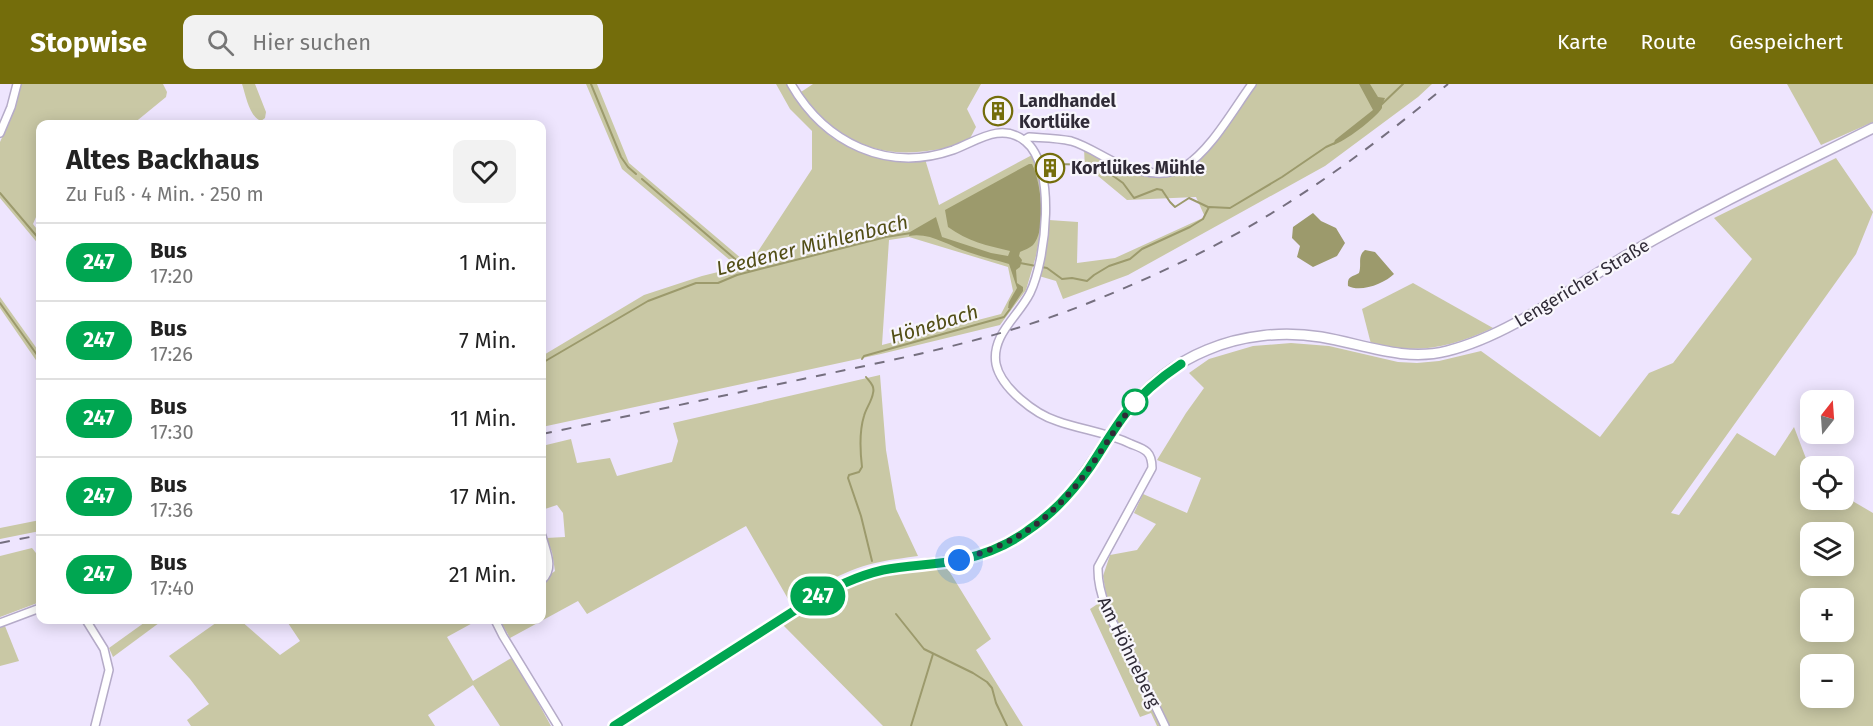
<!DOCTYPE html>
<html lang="de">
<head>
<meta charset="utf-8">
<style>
  :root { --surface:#fff; --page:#f2f2f2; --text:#222; --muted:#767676; --line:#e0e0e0; --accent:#746d0b }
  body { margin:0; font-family:"Fira Sans",sans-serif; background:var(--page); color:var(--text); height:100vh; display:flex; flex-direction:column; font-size:22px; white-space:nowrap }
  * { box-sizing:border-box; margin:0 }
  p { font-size:20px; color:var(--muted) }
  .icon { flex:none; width:33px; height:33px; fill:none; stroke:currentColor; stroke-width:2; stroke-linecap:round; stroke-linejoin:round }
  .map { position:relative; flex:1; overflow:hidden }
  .panel { position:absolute; left:36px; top:36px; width:510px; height:504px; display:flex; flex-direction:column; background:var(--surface); border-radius:12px; box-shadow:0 3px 15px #0003 }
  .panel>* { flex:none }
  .badge { padding:0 12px; border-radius:20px; font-size:21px; line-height:39px }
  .needle { width:39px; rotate:17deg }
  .fabs { position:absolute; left:1800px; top:306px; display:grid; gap:12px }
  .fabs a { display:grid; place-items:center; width:54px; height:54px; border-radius:12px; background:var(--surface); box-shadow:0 3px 15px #0003; font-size:30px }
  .you { position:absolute; width:30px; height:30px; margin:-15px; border:4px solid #fff; border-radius:50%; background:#1a73e8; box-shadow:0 0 0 9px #1a73e833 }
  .map>.badge { position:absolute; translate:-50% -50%; box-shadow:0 0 0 3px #fff }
  .round { display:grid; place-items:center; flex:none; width:63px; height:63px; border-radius:12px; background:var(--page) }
  .summary { display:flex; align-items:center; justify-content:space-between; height:102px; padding:0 30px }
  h1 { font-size:28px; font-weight:700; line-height:45px }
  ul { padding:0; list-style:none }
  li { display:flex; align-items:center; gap:18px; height:78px; padding:0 30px; border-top:2px solid var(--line) }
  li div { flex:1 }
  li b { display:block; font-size:22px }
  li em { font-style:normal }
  li .badge { min-width:66px; font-weight:700; text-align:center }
  header { display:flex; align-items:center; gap:36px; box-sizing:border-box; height:84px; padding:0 30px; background:var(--accent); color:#fff }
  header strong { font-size:28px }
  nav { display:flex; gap:33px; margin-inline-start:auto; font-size:21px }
  .search { width:420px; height:54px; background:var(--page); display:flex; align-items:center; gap:15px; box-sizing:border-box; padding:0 21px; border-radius:12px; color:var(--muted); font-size:22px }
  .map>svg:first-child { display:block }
</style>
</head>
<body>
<header>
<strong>Stopwise</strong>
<div class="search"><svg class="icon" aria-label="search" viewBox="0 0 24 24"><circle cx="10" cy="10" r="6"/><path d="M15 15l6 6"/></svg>Hier suchen</div>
<nav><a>Karte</a><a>Route</a><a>Gespeichert</a></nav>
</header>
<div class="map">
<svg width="1873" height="642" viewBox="0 0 1873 642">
  <rect width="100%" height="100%" fill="#eee5fe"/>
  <!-- green -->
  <g fill="#c9c8a5" fill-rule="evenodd">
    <polygon points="21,0 163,0 167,8 166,13 133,40 85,40 81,39 80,40 40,40 40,124 33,140 40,149 40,162 0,114 0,58 15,25"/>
    <path d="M242 0H255L266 28 265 34 261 37C249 32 246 12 242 0Z"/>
    <path d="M586 0H597L629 79 749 181 812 85V47L790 25 776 0H787C801 25 814 40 837 57L839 56C868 74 891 80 925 75L939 121 1032 71 1041 101 1043 135 1036 172 1026 206 1000 241 881 270 542 343V272L644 211 702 192 738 183 622 85ZM909 153 1008 183 1013 207 1001 230 882 261 889 156Z"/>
    <path d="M813 0H981L967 25 976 43C974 46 972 52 969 55 960 62 945 65 934 66 875 76 835 55 801 8Z"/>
    <polygon points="1255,0 1432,0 1418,13 1325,82 1128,191 1063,215 1056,197 1039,192 1049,136 1078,138 1077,179 1115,174 1205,133 1196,113 1127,116 1092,87 1085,87 1084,64 1121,86 1148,92 1171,91 1187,85 1215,59"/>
    <polygon points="1787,0 1873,0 1873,38 1821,61"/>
    <path d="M1836 74 1873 128 1856 170 1671 429 1679 431 1737 349 1775 372 1794 343 1810 385V416H1844V412L1873 429V642H1157L1151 629 1140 633 1090 525 1099 519 1106 510 1103 492 1110 471 1137 466 1156 440 1134 429 1143 410 1187 429 1201 394 1157 376 1186 329 1204 304 1189 289 1209 275 1253 262 1291 259 1329 262 1398 278 1417 279 1439 277 1481 267 1600 353 1649 289 1673 279 1752 175 1714 134ZM1810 448H1844V482H1810ZM1810 514H1844V548H1810ZM1810 580H1844V614H1810Z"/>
    <path d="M1413 199 1493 244C1449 264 1419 270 1371 260L1362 225Z"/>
    <polygon points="0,213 40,269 40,282 0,224"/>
    <path d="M880 291 886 366 896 425 918 472C905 474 893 475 880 478 848 484 818 502 791 520L746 442 587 530 578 517 510 554 500 536H542V497L555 487 552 468 546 454 565 453 563 429 557 421 542 426V362L571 355 577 379 610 374 617 392 672 378 678 357 673 339Z"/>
    <polygon points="40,436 40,447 0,455 0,444"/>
    <polygon points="32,464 40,474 40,518 0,533 0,472"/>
    <polygon points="946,482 991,555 976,566 1023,642 883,642 782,540 820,517 868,495"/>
    <polygon points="148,536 163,536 113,573 109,564"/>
    <polygon points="220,536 240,536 280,571 300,557 286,536 478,536 447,553 473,597 513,573 551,642 500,642 473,601 428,631 435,642 191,642 187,636 209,620 190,595 169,572"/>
    <polygon points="5,542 19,577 0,582 0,544"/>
  </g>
  <!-- water -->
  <g fill="#9c9a6c">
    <path d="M1359 0H1370L1378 13 1385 14 1382 21V24C1375 35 1344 58 1333 61L1335 56 1373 26Z"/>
    <path d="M1029 80H1032C1041 98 1047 145 1033 161 1030 164 1024 166 1020 168L1019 172 1022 176 1020 183 1016 186 1017 199 1023 203V207L1011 225 1008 224 1009 218 1017 204 1009 180C996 176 982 173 968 168 949 162 930 148 909 152L910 148 936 133 942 153 991 169 1008 172 1010 167C988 162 967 157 948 143L945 126Z"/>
    <polygon points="1313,129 1321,137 1336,144 1345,159 1337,172 1313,183 1297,173 1300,162 1292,154 1293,143"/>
    <path d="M1365 166 1375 168 1394 190C1385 199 1361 209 1348 202 1347 192 1352 193 1359 189 1362 181 1357 172 1365 166Z"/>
  </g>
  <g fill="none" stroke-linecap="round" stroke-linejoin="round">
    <!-- stream -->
    <g stroke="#9c9a6c" stroke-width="2">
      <polyline points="591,0 621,73 628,83 636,90"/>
      <polyline points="1380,22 1403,0"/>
      <polyline points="1054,80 1100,81 1105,86 1123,99 1134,114 1157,105 1162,106 1170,118 1175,123 1189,114 1208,123"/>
      <polyline points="642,95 749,187"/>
      <polyline points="0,109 40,156"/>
      <polyline points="1020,179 1047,184 1062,195 1072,194 1087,197 1094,191 1109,182 1130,175 1142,165 1190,143 1203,135 1209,123 1230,124 1282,93 1326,63 1335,59"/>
      <polyline points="0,219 40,275"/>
      <polyline points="862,275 864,272 1004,233 1010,225"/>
      <polyline points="542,279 648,217 696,199 718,199 737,191 776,181 886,153 911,149"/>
      <path d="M866 293C870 298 875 302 873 309 872 317 866 324 864 332 859 348 860 366 862 383L859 388 849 391 848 394 861 432 872 477"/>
      <polyline points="896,530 924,565 973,589 987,598 992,604 996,619 1007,642"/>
      <polyline points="911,642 933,570"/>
    </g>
    <!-- minor casing -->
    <g stroke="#b5abc8" stroke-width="10">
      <g id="minor">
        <path d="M791 0C825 59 887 89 953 66 977 57 1001 38 1025 57 1057 82 1046 176 1030 209 1018 233 991 251 996 280 1001 304 1035 330 1057 337 1082 346 1106 348 1131 360 1136 362 1143 364 1147 368 1151 372 1152 378 1152 384L1098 483C1097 516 1117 546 1132 574 1143 597 1154 619 1165 642"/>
        <polyline points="0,49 11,23 17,0"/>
        <path d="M1024 56 1029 53C1043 54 1057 54 1071 57 1088 62 1104 74 1121 81 1140 88 1166 94 1184 83 1211 66 1233 26 1252 0"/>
        <path d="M542 452C546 468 555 484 542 496"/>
        <polyline points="86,536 104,565 109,586 95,642"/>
        <polyline points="495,536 503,552 558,642"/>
        <polyline points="0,539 40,524"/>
      </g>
    </g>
    <!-- secondary casing -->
    <g stroke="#b5abc8" stroke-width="12">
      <path id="secondary" d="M614 642 811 516C835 503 858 491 884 486 908 481 933 480 957 476 980 472 1005 462 1025 449 1074 418 1092 373 1126 329 1147 302 1175 279 1207 266 1242 251 1283 247 1321 253 1363 260 1404 278 1447 267 1512 251 1576 200 1634 167 1712 122 1793 84 1873 44"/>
    </g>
    <!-- minor -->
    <use href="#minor" stroke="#fff" stroke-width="7"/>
    <!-- secondary -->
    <use href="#secondary" stroke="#fff" stroke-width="9"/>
    <!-- rail -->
    <g stroke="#756f7f" stroke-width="2" stroke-dasharray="10 10" stroke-linecap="butt">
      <path d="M542 350C629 332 716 313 803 295 897 275 991 257 1081 222 1146 196 1212 166 1272 129 1334 91 1392 47 1448 0"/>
      <polyline points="0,459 40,451"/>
    </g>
  </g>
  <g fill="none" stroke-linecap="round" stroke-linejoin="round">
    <!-- line casing -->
    <g stroke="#fff" stroke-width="14">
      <path id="line" d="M614 642 811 516C835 503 857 492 883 486 908 481 935 481 960 476 983 471 1008 461 1027 447 1051 431 1071 410 1088 386 1101 367 1112 347 1126 329 1142 309 1160 294 1181 280"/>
    </g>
    <!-- line -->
    <use href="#line" stroke="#00a651" stroke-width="9"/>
    <!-- walk -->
    <path stroke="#302b37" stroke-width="6" stroke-dasharray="0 10.8" d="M959 476C1017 460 1052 435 1088 386 1105 363 1119 337 1138 315L1135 318"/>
  </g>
  <!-- icons -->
  <defs>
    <g id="building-ring" transform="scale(1.5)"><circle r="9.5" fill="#f8f6fc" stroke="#746d0b" stroke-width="1.5"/><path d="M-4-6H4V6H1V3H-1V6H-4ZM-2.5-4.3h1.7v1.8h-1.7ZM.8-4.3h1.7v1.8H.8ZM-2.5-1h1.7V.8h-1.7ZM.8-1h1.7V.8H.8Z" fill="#746d0b"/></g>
  </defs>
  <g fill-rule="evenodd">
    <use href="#building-ring" x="998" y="27"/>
    <use href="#building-ring" x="1050" y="84"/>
  </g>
  <!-- markers -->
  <circle fill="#fff" stroke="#00a651" stroke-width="3" cx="1135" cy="318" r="12"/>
  <g text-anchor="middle" stroke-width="4.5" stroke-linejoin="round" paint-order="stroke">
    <!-- poi labels -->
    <g font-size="18" font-weight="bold" fill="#302b37" stroke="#f8f6fc" text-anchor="start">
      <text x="1019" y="23">Landhandel<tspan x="1019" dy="21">Kortlüke</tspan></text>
      <text x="1071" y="90">Kortlükes Mühle</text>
    </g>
    <!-- street labels -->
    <g font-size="18" fill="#302b37" stroke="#f8f6fc">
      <text transform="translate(1582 199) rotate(-31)" y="6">Lengericher Straße</text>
      <text transform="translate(1129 568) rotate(64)" y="6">Am Höhneberg</text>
    </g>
    <!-- water labels -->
    <g font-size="20" font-style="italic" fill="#524e16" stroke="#f8f6fc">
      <text transform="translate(812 161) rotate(-14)" y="7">Leedener Mühlenbach</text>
      <text transform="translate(934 240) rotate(-17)" y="7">Hönebach</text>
    </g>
  </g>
</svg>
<div class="fabs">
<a><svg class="needle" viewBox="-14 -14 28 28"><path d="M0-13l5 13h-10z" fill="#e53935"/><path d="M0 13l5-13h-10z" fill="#767676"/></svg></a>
<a><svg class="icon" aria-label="locate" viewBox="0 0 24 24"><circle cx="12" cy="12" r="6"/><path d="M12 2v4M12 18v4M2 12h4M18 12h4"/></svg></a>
<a><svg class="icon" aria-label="layers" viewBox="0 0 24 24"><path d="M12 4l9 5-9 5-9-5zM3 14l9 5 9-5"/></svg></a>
<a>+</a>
<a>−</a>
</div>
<div class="you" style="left:959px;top:476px"></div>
<b class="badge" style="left:818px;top:512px;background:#00a651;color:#fff">247</b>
<section class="panel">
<div class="summary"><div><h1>Altes Backhaus</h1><p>Zu Fuß · 4 Min. · 250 m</p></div><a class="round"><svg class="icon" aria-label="heart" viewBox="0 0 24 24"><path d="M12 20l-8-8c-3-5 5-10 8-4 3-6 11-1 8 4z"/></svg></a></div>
<ul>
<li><span class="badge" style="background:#00a651;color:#fff">247</span><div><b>Bus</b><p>17:20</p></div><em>1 Min.</em></li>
<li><span class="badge" style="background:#00a651;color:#fff">247</span><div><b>Bus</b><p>17:26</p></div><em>7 Min.</em></li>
<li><span class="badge" style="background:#00a651;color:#fff">247</span><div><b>Bus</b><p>17:30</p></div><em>11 Min.</em></li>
<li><span class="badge" style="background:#00a651;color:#fff">247</span><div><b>Bus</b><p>17:36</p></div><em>17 Min.</em></li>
<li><span class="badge" style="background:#00a651;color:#fff">247</span><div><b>Bus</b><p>17:40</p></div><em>21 Min.</em></li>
</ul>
</section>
</div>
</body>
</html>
